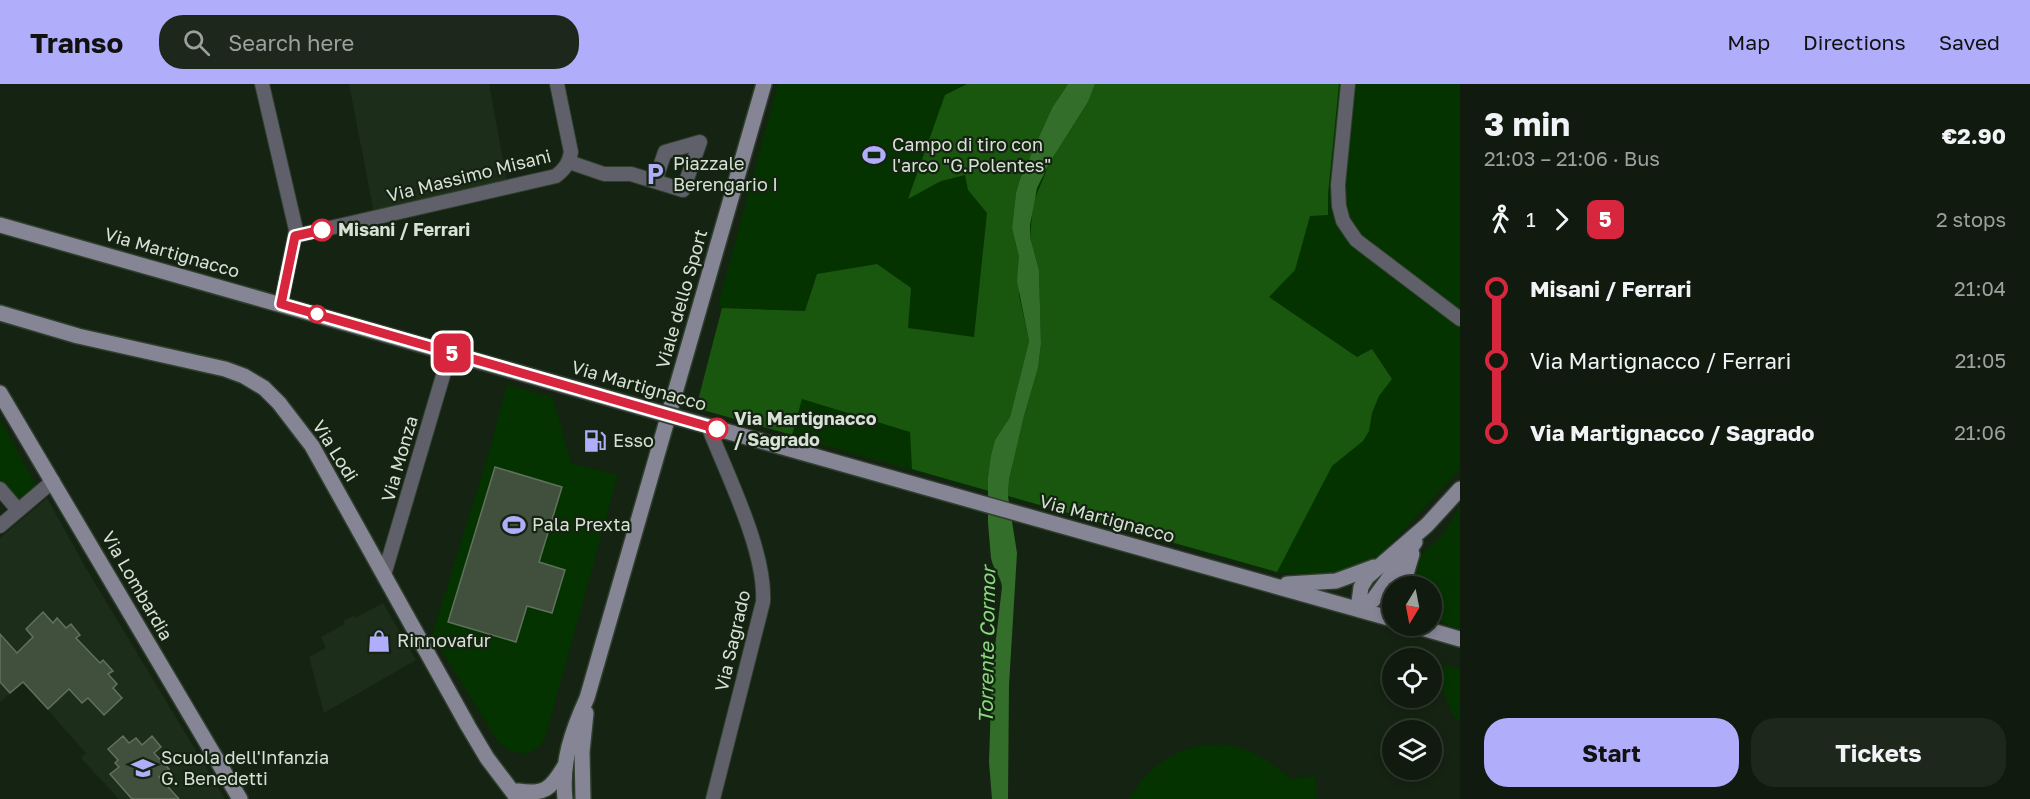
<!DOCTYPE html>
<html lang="en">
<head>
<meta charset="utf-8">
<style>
  :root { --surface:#101a0e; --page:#1e271c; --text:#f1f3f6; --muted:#9ca19e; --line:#30382e; --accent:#b0aefa }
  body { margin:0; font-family:"Golos Text",sans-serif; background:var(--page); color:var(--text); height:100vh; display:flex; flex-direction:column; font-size:22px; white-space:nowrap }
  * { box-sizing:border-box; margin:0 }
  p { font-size:20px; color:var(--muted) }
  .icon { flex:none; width:33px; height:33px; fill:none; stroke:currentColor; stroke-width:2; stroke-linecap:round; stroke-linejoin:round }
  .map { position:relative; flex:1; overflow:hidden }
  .side { display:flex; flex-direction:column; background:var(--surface); width:570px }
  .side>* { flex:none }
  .badge { padding:0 12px; border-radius:9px; font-size:21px; line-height:39px }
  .needle { width:39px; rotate:190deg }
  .fabs { position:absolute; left:1382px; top:492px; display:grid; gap:12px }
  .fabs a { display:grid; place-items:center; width:60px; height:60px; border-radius:50%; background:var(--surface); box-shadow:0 3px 9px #0003,0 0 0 2px var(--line); font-size:30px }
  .map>.badge { position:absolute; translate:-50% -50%; box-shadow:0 0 0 3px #fff }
  .legs { display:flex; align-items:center; gap:9px; height:66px; padding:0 24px; font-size:20px }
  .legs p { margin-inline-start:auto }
  .summary { display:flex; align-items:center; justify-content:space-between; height:102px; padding:0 24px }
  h1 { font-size:33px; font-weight:700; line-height:45px }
  .cta { display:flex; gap:12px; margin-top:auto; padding:12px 24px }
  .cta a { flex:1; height:69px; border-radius:24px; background:var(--accent); color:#111; font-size:24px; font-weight:700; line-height:69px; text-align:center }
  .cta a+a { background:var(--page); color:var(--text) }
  ul { padding:0 24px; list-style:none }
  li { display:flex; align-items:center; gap:21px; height:72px; font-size:22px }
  li i { display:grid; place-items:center; width:9px; height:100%; margin:0 8px; background:currentColor }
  li i::after { content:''; width:15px; height:15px; margin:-8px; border:4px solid; border-radius:50%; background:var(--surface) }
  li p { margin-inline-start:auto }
  li:first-child i { background:linear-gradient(#0000 50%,currentColor 0) }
  li:last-child i { background:linear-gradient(currentColor 50%,#0000 0) }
  header { display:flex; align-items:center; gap:36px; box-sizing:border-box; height:84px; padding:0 30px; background:var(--accent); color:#111 }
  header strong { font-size:28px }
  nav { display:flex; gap:33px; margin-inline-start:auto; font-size:21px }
  .search { width:420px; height:54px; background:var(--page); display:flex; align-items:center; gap:15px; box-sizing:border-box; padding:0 21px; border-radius:24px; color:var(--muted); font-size:22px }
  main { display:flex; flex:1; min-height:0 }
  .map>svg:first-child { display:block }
</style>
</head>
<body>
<header>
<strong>Transo</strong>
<div class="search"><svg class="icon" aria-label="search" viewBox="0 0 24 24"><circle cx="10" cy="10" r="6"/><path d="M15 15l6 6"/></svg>Search here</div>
<nav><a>Map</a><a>Directions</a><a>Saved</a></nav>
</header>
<main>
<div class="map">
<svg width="1460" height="715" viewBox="0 0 1460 715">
  <rect width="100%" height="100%" fill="#152312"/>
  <!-- built -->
  <g fill="#1c2e19">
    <polygon points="349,0 489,0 507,98 374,129"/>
    <polygon points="47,414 87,486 225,715 119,715 81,674 86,669 23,598 0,618 0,454"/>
    <polygon points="383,519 416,576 324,629 309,573 326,564 321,553 345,540 343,537 353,532 355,534"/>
  </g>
  <!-- green -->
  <g fill="#043300">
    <polygon points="778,0 1460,0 1460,385 1375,477 1337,490 1277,489 791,352 821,228 722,224 723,221 718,221"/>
    <path d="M507 301 553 314 571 379 618 391 545 654C535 674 514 673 499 659L432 551 489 369Z"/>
    <polygon points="0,335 36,402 17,419 0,399"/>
    <path d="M1460 422V547L1446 540 1431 528V502H1413C1410 468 1433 467 1448 443 1453 436 1455 429 1460 422Z"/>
    <polygon points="1444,581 1460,585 1460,636 1454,633 1440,600"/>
    <path d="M1204 661C1241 657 1265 673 1291 695L1315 692 1317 715H1129C1146 685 1171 667 1204 661Z"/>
  </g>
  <!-- forest -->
  <g fill="#19570e">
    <polygon points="967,0 1068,0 1052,24 1020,95 1016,109 1012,144 1019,173 1019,211 1029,257 1010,333 995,356 988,393 989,407 912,385 910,348 802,315 792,351 696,324 722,224 805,227 817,190 877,180 911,204 908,244 974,253 987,129 968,106 965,91 941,97 908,115 945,11"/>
    <polygon points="1095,0 1339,0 1328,110 1328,131 1310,132 1295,186 1269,213 1357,273 1372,265 1392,295 1379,312 1372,329 1369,347 1363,357 1332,382 1277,488 1008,412 1009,396 1024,332 1038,284 1041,260 1039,186 1030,153 1033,119 1050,78 1088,18"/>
  </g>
  <!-- water -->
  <path fill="#336f2a" d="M1068 0H1095L1088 18 1050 78 1037 104 1030 141V153L1039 186 1041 260 1038 284 1024 332 1009 396 1008 412 1017 469 1009 601 1008 715H992L989 678 992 589 1002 503C1001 492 993 485 991 474L988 439V393L991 372 995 356 1010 333 1029 257 1017 197 1019 173 1012 144 1016 109 1020 95 1052 24Z"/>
  <!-- building -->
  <g fill="#40503d" stroke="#60715d" stroke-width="1.5">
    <polygon points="495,383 562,403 539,478 565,486 552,529 527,522 516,558 448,538"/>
    <polygon points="43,528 53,539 57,534 66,544 71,540 80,551 76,554 100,579 103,576 113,587 108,590 117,600 113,604 122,614 104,631 88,614 82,619 69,605 48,625 23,598 10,609 0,598 0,550 17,569 33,553 26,545"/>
    <polygon points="123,652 129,659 136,654 142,661 152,652 161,663 154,669 169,685 159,693 179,715 132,715 110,690 119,683 115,679 118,676 108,665"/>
  </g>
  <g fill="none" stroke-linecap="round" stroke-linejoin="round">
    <!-- street casing -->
    <g stroke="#303e2d" stroke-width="16">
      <g id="street">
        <polyline points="262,0 296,146 281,220"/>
        <polyline points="1348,0 1338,101 1339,122 1343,137 1356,156 1460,235"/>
        <polyline points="569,78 604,90 631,90 683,106 700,58 665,68 655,97"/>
        <path d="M295 152 556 92C565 85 569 79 571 68L557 0"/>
        <path d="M708 342C727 391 766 467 763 518L713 715"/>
        <polyline points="0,405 18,426"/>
        <polyline points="0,442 53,397"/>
        <polyline points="384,491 450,268"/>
      </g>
    </g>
    <!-- secondary casing -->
    <g stroke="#303e2d" stroke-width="18">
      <g id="secondary">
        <polyline points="0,141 640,323"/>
        <polyline points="0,229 78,252 225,285 244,292 264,304 279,319 312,362 468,642 487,674 518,715"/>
        <polyline points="0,309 240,715"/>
        <polyline points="697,339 1392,535"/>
        <polyline points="1287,500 1336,497 1374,483"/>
        <polyline points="1407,502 1406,490 1412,470"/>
        <polyline points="1358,525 1361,503 1367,493 1427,441 1460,405"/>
        <polyline points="1358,525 1373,516 1415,458"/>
        <polyline points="1415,542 1460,555"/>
        <path d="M518 707C544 711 551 705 564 683"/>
        <path d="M565 715C561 678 572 647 587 614L764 0"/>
        <polyline points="583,715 582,668 586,629"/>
      </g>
    </g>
    <!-- street -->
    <use href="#street" stroke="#60606a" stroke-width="14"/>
    <!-- secondary -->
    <use href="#secondary" stroke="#858595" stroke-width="15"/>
    <!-- secondary-bridge casing -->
    <g stroke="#303e2d" stroke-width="18" stroke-linecap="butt">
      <polyline id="secondary-bridge" points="640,323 697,339"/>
    </g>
    <!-- secondary-bridge -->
    <use href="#secondary-bridge" stroke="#858595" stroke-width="15"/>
  </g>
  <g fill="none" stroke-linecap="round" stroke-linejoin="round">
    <!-- line-1 casing -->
    <g stroke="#fff" stroke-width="14">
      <polyline id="line-1" points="322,146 295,152 281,220 717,345"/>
    </g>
    <!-- line-1 -->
    <use href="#line-1" stroke="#d7263d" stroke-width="9"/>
  </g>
  <!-- icons -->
  <defs>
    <g id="stadium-bare" transform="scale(1.8)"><path d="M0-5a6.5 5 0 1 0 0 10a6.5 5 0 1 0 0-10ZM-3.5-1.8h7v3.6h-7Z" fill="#b0aefa" stroke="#152312" stroke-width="2.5" paint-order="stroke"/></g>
    <g id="parking-bare" transform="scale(1.8)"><path d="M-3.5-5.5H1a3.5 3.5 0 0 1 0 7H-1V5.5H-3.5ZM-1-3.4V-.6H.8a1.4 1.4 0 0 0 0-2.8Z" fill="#b0aefa" stroke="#152312" stroke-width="2.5" paint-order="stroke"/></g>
    <g id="fuel-bare" transform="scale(1.8)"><path d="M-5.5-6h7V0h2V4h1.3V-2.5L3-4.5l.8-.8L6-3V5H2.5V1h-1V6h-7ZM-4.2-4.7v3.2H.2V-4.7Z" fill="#b0aefa" stroke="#152312" stroke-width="2.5" paint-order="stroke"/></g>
    <g id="shop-bare" transform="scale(1.8)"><path d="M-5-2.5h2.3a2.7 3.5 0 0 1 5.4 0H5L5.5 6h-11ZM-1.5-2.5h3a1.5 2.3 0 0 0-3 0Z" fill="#b0aefa" stroke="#152312" stroke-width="2.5" paint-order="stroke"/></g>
    <g id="school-bare" transform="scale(1.8)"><path d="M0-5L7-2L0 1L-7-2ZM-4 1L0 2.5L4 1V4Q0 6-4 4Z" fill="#b0aefa" stroke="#152312" stroke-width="2.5" paint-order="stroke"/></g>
  </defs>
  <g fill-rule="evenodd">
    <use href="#stadium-bare" x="874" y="71"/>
    <use href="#parking-bare" x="655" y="90"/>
    <use href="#fuel-bare" x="595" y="357"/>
    <use href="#stadium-bare" x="514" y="441"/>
    <use href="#shop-bare" x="379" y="557"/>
    <use href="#school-bare" x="143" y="684"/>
  </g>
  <!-- markers -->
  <g fill="#fff" stroke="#d7263d" stroke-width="3">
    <circle cx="322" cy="146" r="10"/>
    <circle cx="317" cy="230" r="8"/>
    <circle cx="717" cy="345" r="10"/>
  </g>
  <g text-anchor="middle" stroke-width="4.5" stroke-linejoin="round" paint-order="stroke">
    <!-- poi labels -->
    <g font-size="18" fill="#d8e1d6" stroke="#152312" text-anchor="start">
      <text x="892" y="67">Campo di tiro con<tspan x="892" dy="21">l'arco "G.Polentes"</tspan></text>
      <text x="673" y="86">Piazzale<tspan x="673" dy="21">Berengario I</tspan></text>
      <text x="613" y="363">Esso</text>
      <text x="532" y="447">Pala Prexta</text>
      <text x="397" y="563">Rinnovafur</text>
      <text x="161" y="680">Scuola dell'Infanzia<tspan x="161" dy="21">G. Benedetti</tspan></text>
    </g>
    <!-- street labels -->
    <g font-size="18" fill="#d8e1d6" stroke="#152312">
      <text transform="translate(469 92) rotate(-14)" y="6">Via Massimo Misani</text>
      <text transform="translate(172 169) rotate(16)" y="6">Via Martignacco</text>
      <text transform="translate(682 215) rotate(-74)" y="6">Viale dello Sport</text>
      <text transform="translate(639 302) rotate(16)" y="6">Via Martignacco</text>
      <text transform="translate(335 367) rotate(58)" y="6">Via Lodi</text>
      <text transform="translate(400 375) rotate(-74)" y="6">Via Monza</text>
      <text transform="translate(1107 435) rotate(15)" y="6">Via Martignacco</text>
      <text transform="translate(137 502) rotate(60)" y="6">Via Lombardia</text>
      <text transform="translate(733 557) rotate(-77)" y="6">Via Sagrado</text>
    </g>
    <!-- stop labels -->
    <g font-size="18" font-weight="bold" fill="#d8e1d6" stroke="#152312" text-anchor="start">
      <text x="338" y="152">Misani / Ferrari</text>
      <text x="734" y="341">Via Martignacco<tspan x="734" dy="21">/ Sagrado</tspan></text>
    </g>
    <!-- water labels -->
    <g font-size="20" font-style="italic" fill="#89da7c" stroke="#152312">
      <text transform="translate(987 561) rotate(-89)" y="7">Torrente Cormor</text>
    </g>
  </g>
</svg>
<div class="fabs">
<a><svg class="needle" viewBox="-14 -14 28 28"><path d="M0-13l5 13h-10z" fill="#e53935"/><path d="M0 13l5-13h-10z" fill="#9ca19e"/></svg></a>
<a><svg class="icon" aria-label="locate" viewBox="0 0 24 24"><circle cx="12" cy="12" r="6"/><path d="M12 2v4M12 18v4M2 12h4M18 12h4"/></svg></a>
<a><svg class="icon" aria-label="layers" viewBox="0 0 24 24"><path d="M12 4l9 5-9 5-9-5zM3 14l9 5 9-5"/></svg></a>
</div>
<b class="badge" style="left:452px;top:269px;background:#d7263d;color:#fff">5</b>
</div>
<section class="side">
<div class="summary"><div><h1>3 min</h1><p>21:03 – 21:06 · Bus</p></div><b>€2.90</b></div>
<div class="legs"><svg class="icon" aria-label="walk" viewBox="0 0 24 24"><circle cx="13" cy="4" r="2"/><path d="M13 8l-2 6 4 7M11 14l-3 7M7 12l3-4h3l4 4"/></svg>1<svg class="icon" aria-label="forward" viewBox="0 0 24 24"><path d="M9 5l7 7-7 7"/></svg><b class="badge" style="background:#d7263d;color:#fff">5</b><p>2 stops</p></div>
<ul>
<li><i style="color:#d7263d"></i><b>Misani / Ferrari</b><p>21:04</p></li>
<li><i style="color:#d7263d"></i><span>Via Martignacco / Ferrari</span><p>21:05</p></li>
<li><i style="color:#d7263d"></i><b>Via Martignacco / Sagrado</b><p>21:06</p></li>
</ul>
<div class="cta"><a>Start</a><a>Tickets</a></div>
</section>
</main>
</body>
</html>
